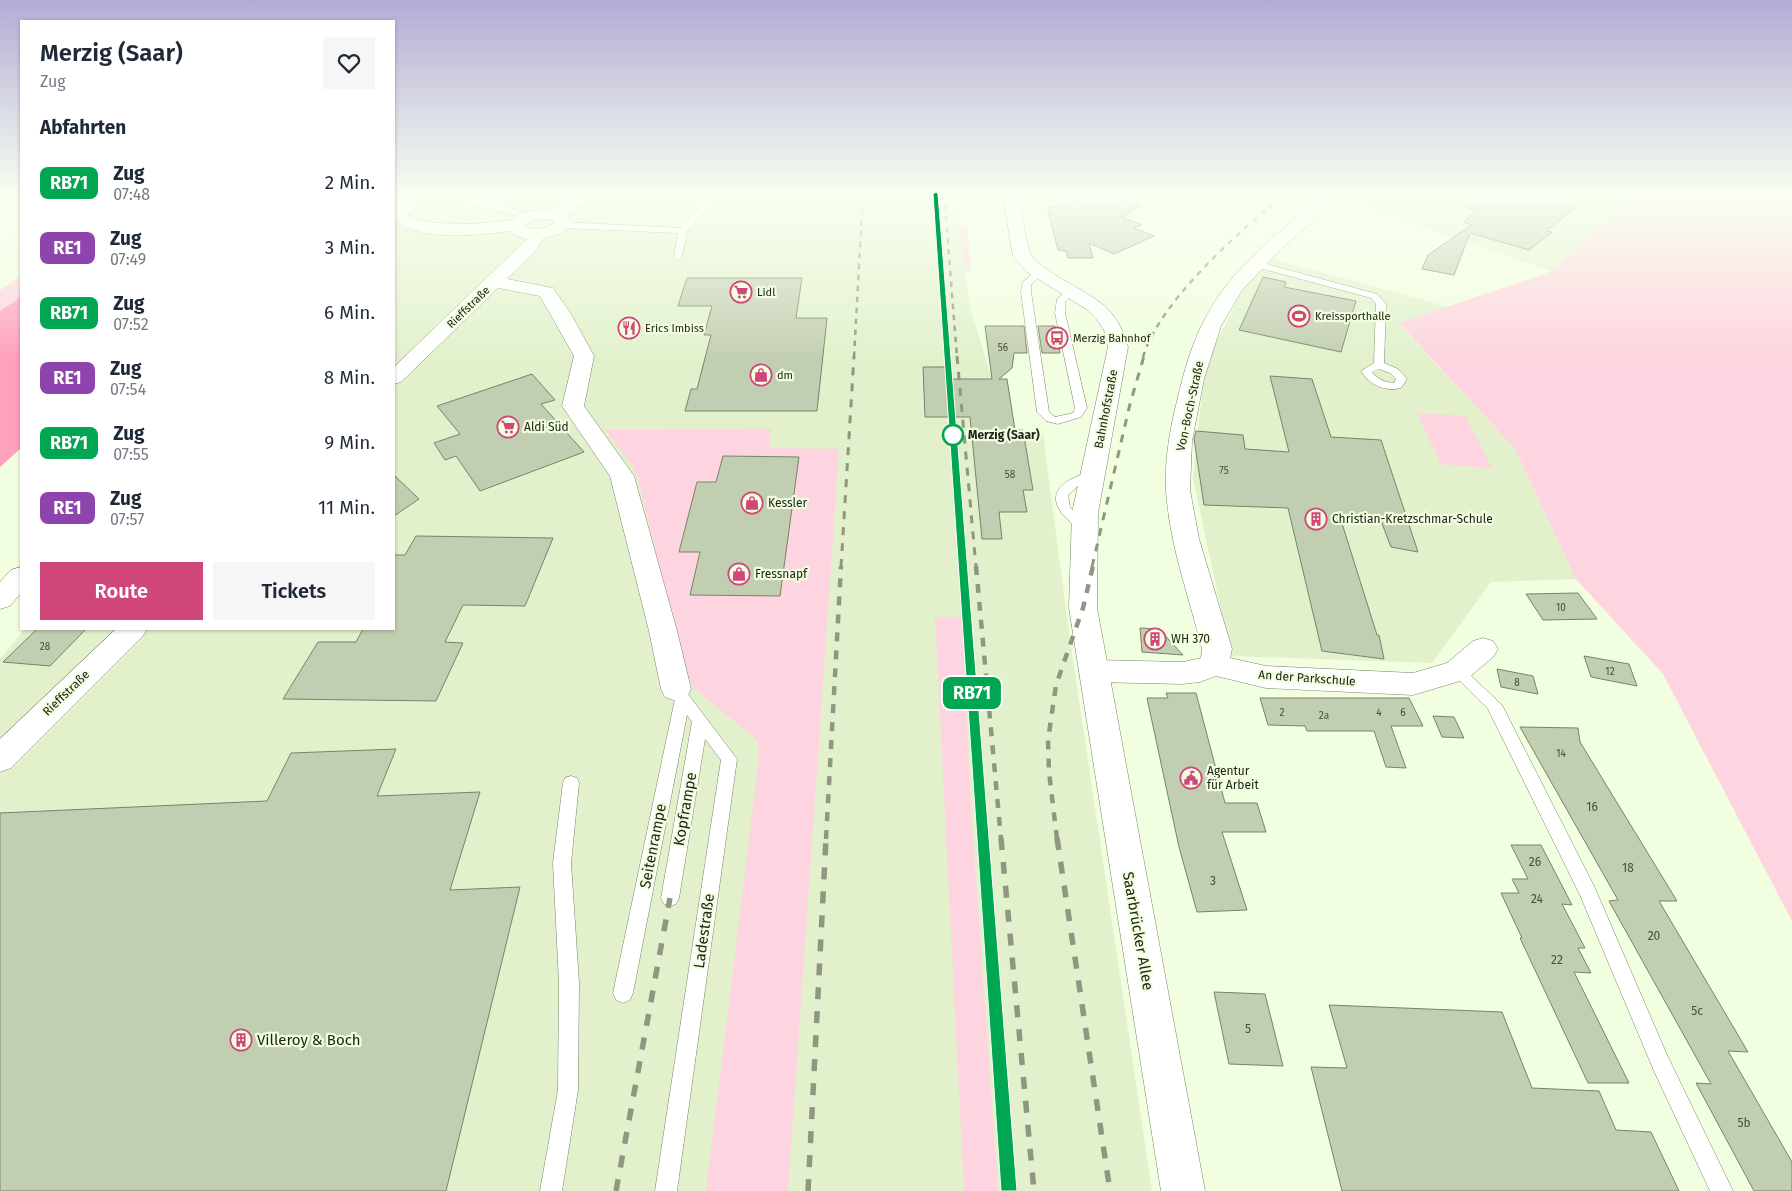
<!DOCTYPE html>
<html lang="de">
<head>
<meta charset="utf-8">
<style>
  :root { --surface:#fff; --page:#f6f6f7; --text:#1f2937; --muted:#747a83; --accent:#d0457a }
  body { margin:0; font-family:"Fira Sans",sans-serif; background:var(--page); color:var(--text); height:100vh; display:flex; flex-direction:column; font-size:19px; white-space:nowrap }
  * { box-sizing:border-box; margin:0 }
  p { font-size:16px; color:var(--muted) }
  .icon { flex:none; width:28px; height:28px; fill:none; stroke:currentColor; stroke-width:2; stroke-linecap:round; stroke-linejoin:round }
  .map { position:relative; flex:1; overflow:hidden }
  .drawer { position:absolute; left:20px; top:20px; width:375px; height:610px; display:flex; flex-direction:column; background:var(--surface); border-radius:0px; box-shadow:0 1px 4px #0004 }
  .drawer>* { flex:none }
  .badge { padding:0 10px; border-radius:8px; font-size:18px; line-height:32px }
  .map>.badge { position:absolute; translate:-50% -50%; box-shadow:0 0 0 2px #fff }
  h2 { padding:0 20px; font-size:19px; line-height:45px }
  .round { display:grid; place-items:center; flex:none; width:52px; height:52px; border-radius:0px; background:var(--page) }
  .summary { display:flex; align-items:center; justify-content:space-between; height:85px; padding:0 20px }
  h1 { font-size:24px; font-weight:600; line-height:38px }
  .action { display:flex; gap:10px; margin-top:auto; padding:10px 20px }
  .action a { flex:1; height:58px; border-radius:0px; background:var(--accent); color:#fff; font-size:20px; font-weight:600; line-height:58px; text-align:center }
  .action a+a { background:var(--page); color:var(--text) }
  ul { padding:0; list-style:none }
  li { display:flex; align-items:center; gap:15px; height:65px; padding:0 20px }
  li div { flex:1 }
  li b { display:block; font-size:19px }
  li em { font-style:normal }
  li .badge { min-width:55px; font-weight:700; text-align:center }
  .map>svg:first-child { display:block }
</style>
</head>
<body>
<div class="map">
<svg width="1792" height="1191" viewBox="0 0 1792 1191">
  <rect width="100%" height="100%" fill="#f1fedf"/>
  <!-- built -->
  <g fill="#e2f1cc">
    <polygon points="423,194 956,194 964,266 971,266 972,273 965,273 970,307 1001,410 988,429 1043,434 1069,633 1152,1191 0,1191 0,659 25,629 394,629 394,224"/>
    <polygon points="1346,194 1619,194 1630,198 1553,272 1340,198"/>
    <polygon points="1269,258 1449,307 1399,324 1515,449 1576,579 1491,582 1432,663 1231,656 1193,478 1205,365 1246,283"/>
  </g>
  <!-- green -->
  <g fill="#fdd4df">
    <polygon points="1647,194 1792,194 1792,921 1663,674 1576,579 1515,449 1399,323 1553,271 1630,198"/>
    <polygon points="959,226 967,226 971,266 964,266"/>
    <polygon points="21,276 21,297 0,311 0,290"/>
    <polygon points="1417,413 1465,416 1492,468 1441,464"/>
    <polygon points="771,429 769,448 839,449 788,1191 706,1191 759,757 758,741 696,690 685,674 639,483 632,465 605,430"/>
    <polygon points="935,617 962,617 970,794 998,1191 964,1191"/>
  </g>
  <!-- water -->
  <polygon fill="#ffa0bc" points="21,297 21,448 0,467 0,311"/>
  <!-- building -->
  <g fill="#c2ceb1" stroke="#788368">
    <polygon points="1091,194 1112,194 1142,206 1122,217 1142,225 1134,228 1154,236 1114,254 1089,243 1093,258 1068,258 1066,251 1058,250 1047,207 1058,207"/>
    <polygon points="1437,194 1594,194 1546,231 1552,232 1529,250 1470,233 1454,275 1422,269 1428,255 1472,225 1463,222 1477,211 1436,199"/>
    <polygon points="1263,277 1286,282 1284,287 1356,301 1341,352 1239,330"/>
    <polygon points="687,278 802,278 796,318 827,318 817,411 685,411 691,389 697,389 711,335 704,335 712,306 678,306"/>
    <polygon points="985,326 1024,326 1027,353 1014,353 1012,368 999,379 1007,379 1015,430 1023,430 1033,490 1023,490 1027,512 999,512 1002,539 982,539 970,417 925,417 923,367 945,367 946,379 992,379"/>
    <polygon points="1038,326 1055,326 1060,353 1042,353"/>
    <polygon points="532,374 555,400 541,404 584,452 480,491 456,456 445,460 434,443 460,434 437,406"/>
    <polygon points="1270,376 1312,379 1331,437 1381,440 1418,552 1391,547 1381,521 1340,517 1377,635 1379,635 1384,659 1322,651 1288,508 1204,505 1194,439 1196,431 1243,435 1245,449 1289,452"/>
    <polygon points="723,456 799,457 780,596 690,595 700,552 679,552 697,482 716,482"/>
    <polygon points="394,475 419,499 394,516"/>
    <polygon points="416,536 553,538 525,606 463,605 445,642 463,643 436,701 283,699 318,642 356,642 363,629 394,629 394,555 405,555"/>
    <polygon points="1578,593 1597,619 1543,620 1526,594"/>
    <polygon points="1140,628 1159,629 1183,655 1142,652"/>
    <polygon points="37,629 86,629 50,666 3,662"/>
    <polygon points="1584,656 1629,664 1637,686 1591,677"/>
    <polygon points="1497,669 1533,676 1538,694 1501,687"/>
    <polygon points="1166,693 1196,693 1225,803 1257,803 1266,832 1222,832 1247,910 1197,912 1179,847 1147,698 1168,698"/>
    <polygon points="1260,698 1409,698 1423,726 1391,726 1406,768 1386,767 1374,731 1307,731 1305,726 1268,725"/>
    <polygon points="1433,716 1454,717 1464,738 1442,737"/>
    <polygon points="1520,727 1578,728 1580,742 1677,901 1659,901 1748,1052 1728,1051 1792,1162 1792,1191 1754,1191 1696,1083 1711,1084 1609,901 1618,900"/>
    <polygon points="396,749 377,796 480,792 450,890 520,887 446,1191 0,1191 0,813 267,801 291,753"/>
    <polygon points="1511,845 1541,845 1572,905 1562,904 1585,948 1578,948 1591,973 1574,972 1629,1083 1588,1083 1520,938 1522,938 1501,893 1519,893 1512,879 1528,879"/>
    <polygon points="1214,992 1265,994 1283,1066 1229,1064"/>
    <polygon points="1329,1005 1502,1012 1532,1088 1599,1091 1616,1130 1651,1132 1679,1191 1342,1191 1311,1067 1347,1068"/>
  </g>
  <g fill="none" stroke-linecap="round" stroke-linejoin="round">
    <!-- lane casing -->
    <g stroke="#7a856a" stroke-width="1">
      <g id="lane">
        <path d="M452 194C465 194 521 209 531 217L527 219 458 200Z"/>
        <polygon points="710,194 718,194 687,231 682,257 678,260 674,257 678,233 562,228 558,225 562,222 681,228"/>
        <path d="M1255 261 1377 294 1386 304 1384 363 1398 369 1407 379 1401 388C1385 392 1369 385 1361 371L1374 363 1376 304 1371 298 1252 266 1251 264ZM1379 369 1390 373 1396 379 1394 383C1385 382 1378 380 1372 372Z"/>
        <polygon points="1037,270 1042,273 1031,285 1031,292 1049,412 1055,417 1073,413 1075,408 1055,313 1057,299 1067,290 1073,290 1075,292 1065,302 1065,313 1087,408 1081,417 1058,424 1046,421 1037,412 1021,292 1023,282"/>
        <path d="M1093 471 1097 472 1099 475 1097 478 1079 485 1068 495 1070 507 1089 528 1083 532C1077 530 1073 524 1068 520 1040 493 1066 478 1093 471Z"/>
        <polygon points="1457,665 1462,667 1502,705 1594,886 1668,1057 1733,1191 1710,1191 1654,1071 1580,895 1488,709 1450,671 1452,667"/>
        <polygon points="676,683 681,685 737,759 677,1191 655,1191 721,760 705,739 679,898 676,904 670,906 664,904 661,898 692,722 687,715 633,993 630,1000 623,1003 616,1000 613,993 675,699 668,689 671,685"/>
        <polygon points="571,776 577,778 579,783 571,863 579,983 578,1090 562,1191 540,1191 558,1090 559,983 553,863 563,783 565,778"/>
      </g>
    </g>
    <!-- street casing -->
    <g stroke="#7a856a" stroke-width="1">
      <g id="street">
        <path d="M400 194H416L418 203 408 215 423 221 437 223 472 224 504 221H510L519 214 530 211 553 210 575 194H594L567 215 572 222 560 234 544 238 534 253 507 279 553 288 571 314 594 356 584 406 634 476 677 631 691 689 687 697 676 701 665 697 661 689 649 631 610 476 562 406 574 356 540 296 498 288 401 382 394 384V367L527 239 514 235 509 231C474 236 425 241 394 221V211L402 202ZM540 219H549L555 222C546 229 534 232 524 226L531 221Z"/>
        <path d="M1325 194H1343L1282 248 1242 290 1221 326 1204 379 1192 441 1190 490 1199 539 1232 649 1230 658 1266 666 1413 673 1447 663 1473 641 1483 638 1493 641 1498 649 1493 657 1467 679 1413 695 1266 688 1216 676 1200 682 1183 684 1094 682 1084 679 1079 671 1084 663 1094 660 1183 662 1201 658 1202 649C1190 600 1172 552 1167 502 1163 468 1169 433 1177 401 1184 371 1192 342 1207 315 1234 265 1282 230 1325 194Z"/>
        <polygon points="116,629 147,629 143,636 11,768 0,772 0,739"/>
      </g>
    </g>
    <!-- secondary casing -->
    <g stroke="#7a856a" stroke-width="1">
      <g id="secondary">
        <polygon points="395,194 412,194 400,207 394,209"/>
        <path d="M1003 194H1019C1021 207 1026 246 1031 255 1034 261 1042 266 1048 270 1084 296 1115 298 1128 347L1098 513 1097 608 1205 1191H1161L1069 608 1072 513 1108 347 1104 330 1097 320 1086 309 1027 272 1013 256Z"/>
        <polygon points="21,567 21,593 10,606 0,609 0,582 11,570"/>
      </g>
    </g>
    <!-- lane -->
    <use href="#lane" fill="#fff" fill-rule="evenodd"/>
    <!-- street -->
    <use href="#street" fill="#fff" fill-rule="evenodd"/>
    <!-- secondary -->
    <use href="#secondary" fill="#fff" fill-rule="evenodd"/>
    <!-- rail-far3 -->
    <g stroke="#8f9782" stroke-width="2.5" stroke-dasharray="5.5 5.5" stroke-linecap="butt">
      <polyline points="935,194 947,357"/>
      <polyline points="944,194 957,357"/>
      <polyline points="854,357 863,194"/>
      <path d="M1143 357C1159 302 1241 229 1286 194"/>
    </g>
    <!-- rail-far2 -->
    <g stroke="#8f9782" stroke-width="3" stroke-dasharray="8 8" stroke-linecap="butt">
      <polyline points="947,356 963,567"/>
      <polyline points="957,356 976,567"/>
      <polyline points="841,567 854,356"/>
      <polyline points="1092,567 1130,404 1144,356"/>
    </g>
    <!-- rail-far1 -->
    <g stroke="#8f9782" stroke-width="4.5" stroke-dasharray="9 9" stroke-linecap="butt">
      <polyline points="963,566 983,839"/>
      <polyline points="976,566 1001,839"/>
      <polyline points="826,839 841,566"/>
      <polyline points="1057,839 1049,772 1048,740 1056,685 1083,608 1093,566"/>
    </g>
    <!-- rail -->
    <g stroke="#8f9782" stroke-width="5.5" stroke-dasharray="12 12" stroke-linecap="butt">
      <polyline points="983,838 1009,1191"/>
      <polyline points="1001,838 1034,1191"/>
      <polyline points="1057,838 1110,1191"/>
      <polyline points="616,1191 670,898"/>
      <polyline points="808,1191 826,838"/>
    </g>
  </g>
  <!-- sky -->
  <linearGradient id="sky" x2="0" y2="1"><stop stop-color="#b1acd6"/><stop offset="0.54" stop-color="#f9fff1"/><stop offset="1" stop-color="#f9fff1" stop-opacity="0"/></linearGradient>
  <rect width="1792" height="361" fill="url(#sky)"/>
  <!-- line -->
  <polygon fill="#00a651" stroke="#fff" points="936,192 938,194 1017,1191 1001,1191 933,194"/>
  <!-- icons -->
  <defs>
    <g id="supermarket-ring" transform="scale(1.125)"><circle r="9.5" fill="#f1fedf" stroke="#d0457a" stroke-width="1.5"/><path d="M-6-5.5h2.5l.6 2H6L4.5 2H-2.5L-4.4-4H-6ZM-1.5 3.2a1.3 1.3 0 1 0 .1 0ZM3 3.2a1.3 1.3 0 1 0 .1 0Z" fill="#d0457a"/></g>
    <g id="stadium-ring" transform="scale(1.125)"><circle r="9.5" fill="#f1fedf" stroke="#d0457a" stroke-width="1.5"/><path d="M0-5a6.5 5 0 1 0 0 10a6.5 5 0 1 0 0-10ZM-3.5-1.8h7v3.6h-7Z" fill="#d0457a"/></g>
    <g id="restaurant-ring" transform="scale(1.125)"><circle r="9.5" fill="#f1fedf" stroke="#d0457a" stroke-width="1.5"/><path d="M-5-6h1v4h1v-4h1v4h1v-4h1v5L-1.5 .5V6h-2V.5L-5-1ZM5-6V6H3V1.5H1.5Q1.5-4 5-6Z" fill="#d0457a"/></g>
    <g id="bus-ring" transform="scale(1.125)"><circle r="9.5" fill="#f1fedf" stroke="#d0457a" stroke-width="1.5"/><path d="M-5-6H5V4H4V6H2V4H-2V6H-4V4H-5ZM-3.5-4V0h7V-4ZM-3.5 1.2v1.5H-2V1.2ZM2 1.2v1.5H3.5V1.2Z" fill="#d0457a"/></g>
    <g id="shop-ring" transform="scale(1.125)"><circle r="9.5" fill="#f1fedf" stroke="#d0457a" stroke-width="1.5"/><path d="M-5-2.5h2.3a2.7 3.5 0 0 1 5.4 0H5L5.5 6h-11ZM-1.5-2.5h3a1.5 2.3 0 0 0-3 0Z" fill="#d0457a"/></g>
    <g id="building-ring" transform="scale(1.125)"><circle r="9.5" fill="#f1fedf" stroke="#d0457a" stroke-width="1.5"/><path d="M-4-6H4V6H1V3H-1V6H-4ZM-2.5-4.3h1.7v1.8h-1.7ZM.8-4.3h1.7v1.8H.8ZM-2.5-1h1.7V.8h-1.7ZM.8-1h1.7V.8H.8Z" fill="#d0457a"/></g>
    <g id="civic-ring" transform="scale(1.125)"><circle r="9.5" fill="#f1fedf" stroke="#d0457a" stroke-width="1.5"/><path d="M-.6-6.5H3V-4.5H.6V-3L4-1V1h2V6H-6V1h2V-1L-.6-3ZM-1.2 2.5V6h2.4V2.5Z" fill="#d0457a"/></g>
  </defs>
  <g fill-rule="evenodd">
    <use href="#supermarket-ring" x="741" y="292"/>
    <use href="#stadium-ring" x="1299" y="316"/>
    <use href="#restaurant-ring" x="629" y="328"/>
    <use href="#bus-ring" x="1057" y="338"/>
    <use href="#shop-ring" x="761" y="375"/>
    <use href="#supermarket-ring" x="508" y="427"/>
    <use href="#shop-ring" x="752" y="503"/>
    <use href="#building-ring" x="1316" y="519"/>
    <use href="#shop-ring" x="739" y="574"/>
    <use href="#building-ring" x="1155" y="639"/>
    <use href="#civic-ring" x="1191" y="778"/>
    <use href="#building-ring" x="241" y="1040"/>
  </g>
  <!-- markers -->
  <circle fill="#fff" stroke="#00a651" stroke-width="2.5" cx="953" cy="435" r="10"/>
  <g text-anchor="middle" stroke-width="4.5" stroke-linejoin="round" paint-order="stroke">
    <!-- number labels -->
    <g font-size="10" fill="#484e3f">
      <text x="1003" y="351">56</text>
      <text x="1224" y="474">75</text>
      <text x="1010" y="478">58</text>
      <text x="1561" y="611">10</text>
      <text x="45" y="650">28</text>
      <text x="1610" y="675">12</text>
      <text x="1517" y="686">8</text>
      <text x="1282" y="716">2</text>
      <text x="1379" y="716">4</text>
      <text x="1403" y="716">6</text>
      <text x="1324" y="719">2a</text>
      <text x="1561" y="757">14</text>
    </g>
    <!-- far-poi labels -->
    <g font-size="11" fill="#202419" stroke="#f1fedf" text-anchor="start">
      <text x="757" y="296">Lidl</text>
      <text x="1315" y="320">Kreissporthalle</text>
      <text x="645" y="332">Erics Imbiss</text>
      <text x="1073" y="342">Merzig Bahnhof</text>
      <text x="777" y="379">dm</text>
    </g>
    <!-- far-street labels -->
    <g font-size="11" fill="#202419" stroke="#f1fedf">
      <text transform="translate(468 307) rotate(-44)" y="4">Rieffstraße</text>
    </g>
    <!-- street labels -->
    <g font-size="12" fill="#202419" stroke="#f1fedf">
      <text transform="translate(1190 406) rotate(-78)" y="4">Von-Boch-Straße</text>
      <text transform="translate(1106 409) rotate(-79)" y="4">Bahnhofstraße</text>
      <text transform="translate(1307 678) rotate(4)" y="4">An der Parkschule</text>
      <text transform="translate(66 693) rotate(-44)" y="4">Rieffstraße</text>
    </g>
    <!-- poi labels -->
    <g font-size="12" fill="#202419" stroke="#f1fedf" text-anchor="start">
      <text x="524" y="431">Aldi Süd</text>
      <text x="768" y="507">Kessler</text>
      <text x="1332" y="523">Christian-Kretzschmar-Schule</text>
      <text x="755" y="578">Fressnapf</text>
      <text x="1171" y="643">WH 370</text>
      <text x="1207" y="775">Agentur<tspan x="1207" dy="14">für Arbeit</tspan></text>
    </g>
    <!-- stop labels -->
    <g font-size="12" font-weight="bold" fill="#202419" stroke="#f1fedf" text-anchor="start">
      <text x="968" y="439">Merzig (Saar)</text>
    </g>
    <!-- near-number labels -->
    <g font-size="12" fill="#484e3f">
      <text x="1592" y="811">16</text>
      <text x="1535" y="866">26</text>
      <text x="1628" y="872">18</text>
      <text x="1213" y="885">3</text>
      <text x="1537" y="903">24</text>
      <text x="1654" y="940">20</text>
      <text x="1557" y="964">22</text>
      <text x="1697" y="1015">5c</text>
      <text x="1248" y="1033">5</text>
      <text x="1744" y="1127">5b</text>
    </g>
    <!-- near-street labels -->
    <g font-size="15" fill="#202419" stroke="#f1fedf">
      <text transform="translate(685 809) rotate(-80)" y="5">Kopframpe</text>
      <text transform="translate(653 846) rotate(-79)" y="5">Seitenrampe</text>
      <text transform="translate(704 931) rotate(-82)" y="5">Ladestraße</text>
      <text transform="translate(1138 931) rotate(80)" y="5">Saarbrücker Allee</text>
    </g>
    <!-- near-poi labels -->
    <g font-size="15" fill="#202419" stroke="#f1fedf" text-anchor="start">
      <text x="257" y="1045">Villeroy &amp; Boch</text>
    </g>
  </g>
</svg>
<b class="badge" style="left:972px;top:693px;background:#00a651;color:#fff">RB71</b>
<section class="drawer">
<div class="summary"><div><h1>Merzig (Saar)</h1><p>Zug</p></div><a class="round"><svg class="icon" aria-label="heart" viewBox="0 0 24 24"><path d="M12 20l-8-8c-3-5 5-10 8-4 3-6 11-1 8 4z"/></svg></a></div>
<h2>Abfahrten</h2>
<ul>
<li><span class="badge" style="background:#00a651;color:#fff">RB71</span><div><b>Zug</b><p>07:48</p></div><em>2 Min.</em></li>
<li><span class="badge" style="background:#8e44ad;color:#fff">RE1</span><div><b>Zug</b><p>07:49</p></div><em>3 Min.</em></li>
<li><span class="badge" style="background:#00a651;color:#fff">RB71</span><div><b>Zug</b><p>07:52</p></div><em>6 Min.</em></li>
<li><span class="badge" style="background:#8e44ad;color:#fff">RE1</span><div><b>Zug</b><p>07:54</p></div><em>8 Min.</em></li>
<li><span class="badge" style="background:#00a651;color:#fff">RB71</span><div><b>Zug</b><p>07:55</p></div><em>9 Min.</em></li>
<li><span class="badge" style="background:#8e44ad;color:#fff">RE1</span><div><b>Zug</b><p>07:57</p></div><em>11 Min.</em></li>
</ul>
<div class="action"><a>Route</a><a>Tickets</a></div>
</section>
</div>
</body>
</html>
